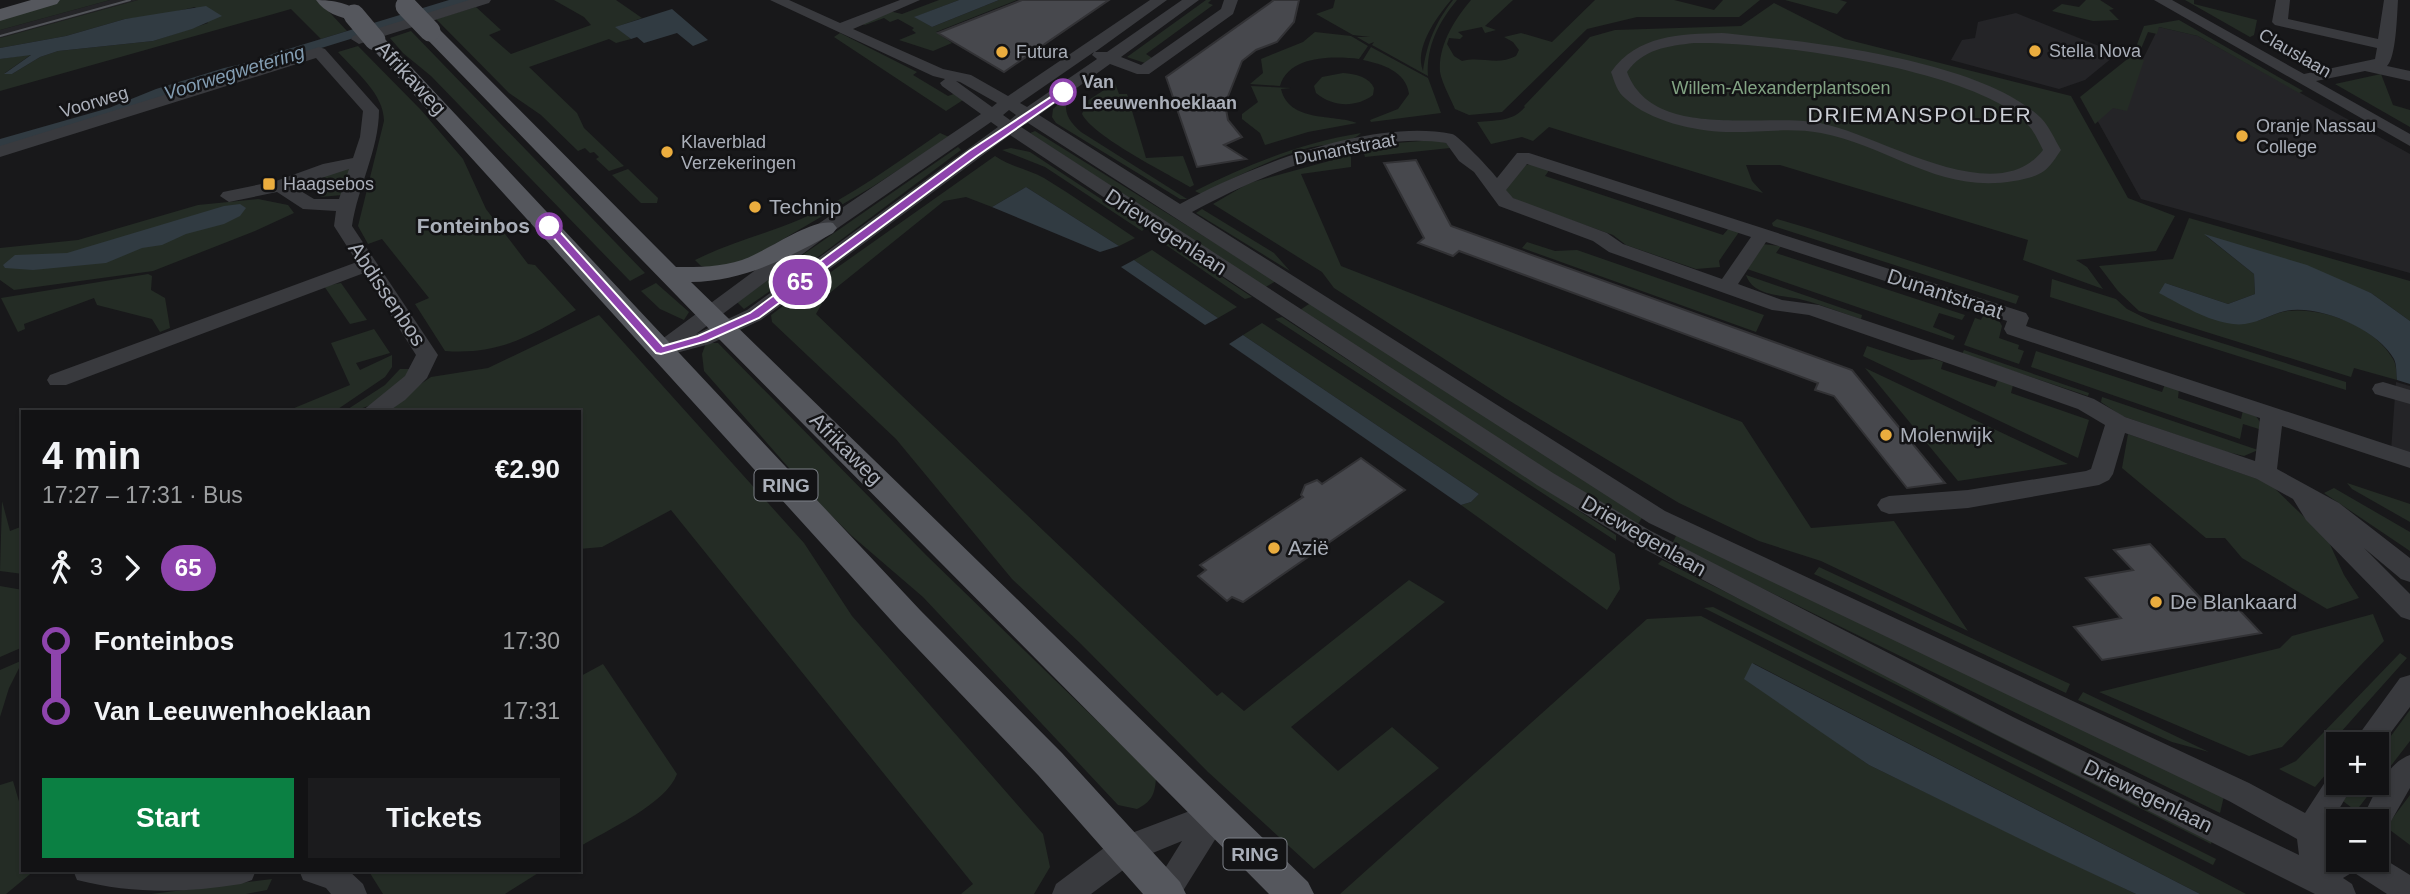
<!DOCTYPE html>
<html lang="en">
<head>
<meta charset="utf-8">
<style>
  :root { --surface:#121214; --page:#1b1b1d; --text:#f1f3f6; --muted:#9c9ea0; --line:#313234; --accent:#0b8043 }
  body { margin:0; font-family:Helvetica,sans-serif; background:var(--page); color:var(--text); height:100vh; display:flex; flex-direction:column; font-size:26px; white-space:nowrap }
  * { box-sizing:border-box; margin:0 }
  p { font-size:23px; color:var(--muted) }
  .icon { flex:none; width:38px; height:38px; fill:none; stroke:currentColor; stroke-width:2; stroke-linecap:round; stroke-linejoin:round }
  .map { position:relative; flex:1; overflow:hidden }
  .drawer { position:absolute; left:21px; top:410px; width:560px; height:462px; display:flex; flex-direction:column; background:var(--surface); border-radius:0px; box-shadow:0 2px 5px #0004,0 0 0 2px var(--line) }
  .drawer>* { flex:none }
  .badge { padding:0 14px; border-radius:23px; font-size:24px; line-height:46px }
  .buttons { position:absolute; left:2326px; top:732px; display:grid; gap:14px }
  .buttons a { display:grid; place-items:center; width:63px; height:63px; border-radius:0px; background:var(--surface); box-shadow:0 2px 5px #0004,0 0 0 2px var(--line); font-size:35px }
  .map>.badge { position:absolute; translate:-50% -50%; box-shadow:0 0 0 4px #fff }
  .legs { display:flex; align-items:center; gap:10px; height:77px; padding:0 21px; font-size:23px }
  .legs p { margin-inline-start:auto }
  .overview { display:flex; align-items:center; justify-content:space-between; height:119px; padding:0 21px }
  h1 { font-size:38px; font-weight:700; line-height:52px }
  .button { display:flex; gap:14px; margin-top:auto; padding:14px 21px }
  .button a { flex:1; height:80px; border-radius:0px; background:var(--accent); color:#fff; font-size:28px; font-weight:700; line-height:80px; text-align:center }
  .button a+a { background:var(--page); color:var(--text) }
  ul { padding:0 21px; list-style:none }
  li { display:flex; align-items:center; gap:24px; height:70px; font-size:26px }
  li i { display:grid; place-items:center; width:10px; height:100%; margin:0 9px; background:currentColor }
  li i::after { content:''; width:18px; height:18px; margin:-9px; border:5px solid; border-radius:50%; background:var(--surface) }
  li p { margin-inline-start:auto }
  li:first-child i { background:linear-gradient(#0000 50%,currentColor 0) }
  li:last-child i { background:linear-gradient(currentColor 50%,#0000 0) }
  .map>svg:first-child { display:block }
</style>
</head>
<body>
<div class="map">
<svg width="2410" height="894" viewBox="0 0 2410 894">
  <rect width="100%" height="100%" fill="#18181a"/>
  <!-- built -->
  <g fill="#242427">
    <polygon points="110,0 138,0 0,38 0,30"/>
    <polygon points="2016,13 2109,50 2118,53 2085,80 2059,89 1951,60 1962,40 1975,38 1978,22"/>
    <polygon points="2159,27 2198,36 2410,154 2410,273 2141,199 2096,118 2144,57"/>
    <polygon points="2396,382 2410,386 2410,457 2391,451"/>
  </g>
  <!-- green -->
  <g fill="#242c25">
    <polygon points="60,0 110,0 0,30 0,18"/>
    <polygon points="138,0 318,0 347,31 321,39 291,9 0,91 0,59 32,54 5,73 12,74 40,57 58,51 153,41 208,23 195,7 160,15 125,19 66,36 0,48 0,38"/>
    <polygon points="554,0 616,0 642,18 616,27 631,39 616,43 609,39 529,67 577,113 584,128 624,166 609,171 596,159 599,157 594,152 590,153 585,148 578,151 541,115 509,93 436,19 476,7 501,30 489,35 511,54 591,25 584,17"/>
    <polygon points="939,0 959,0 915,17 932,27 999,0 1017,0 936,32 952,43 933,51 899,40 916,33 912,30 914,28 898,19 890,22 884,18 865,25 862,24 889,11 902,14"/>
    <polygon points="1206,0 1211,0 1208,3 1213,5 1146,54 1152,58 1145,63 1127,57"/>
    <path d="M1335 0H1451C1436 18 1414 48 1423 71 1427 43 1435 23 1453 0H1457C1439 22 1426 46 1428 76L1372 45 1374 42 1369 44 1357 37H1370L1353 35 1316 14 1333 8Z"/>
    <path d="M1471 0H1513L1485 26 1496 30 1485 33 1482 27 1458 32 1463 36 1460 39 1449 38 1447 44 1454 56 1462 61C1482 56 1497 66 1516 56L1519 50 1513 42 1504 37 1521 33 1552 42 1595 0H1674L1714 10 1723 0H1760L1739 17H1637L1587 29 1502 112 1469 115 1455 109C1450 97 1442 83 1440 72 1438 45 1455 19 1471 0Z"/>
    <polygon points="1785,0 1840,0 1847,2 1837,14"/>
    <polygon points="2086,0 2100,0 2114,9 2109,10 2119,20 2093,21 2052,11 2062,4 2079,7"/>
    <polygon points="2185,0 2194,0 2194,4 2257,20 2254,35 2250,37"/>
    <path d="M1774 3 1845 39 2071 96 2128 198 2175 216 2156 251 2076 260 2087 267 2103 289 2023 260 2028 240 1780 165H1746L1752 181 1763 193 1549 127 1533 141 1522 137 1491 144 1477 122C1495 120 1513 122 1525 107L1524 106 1590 37 1615 30 1741 26Z"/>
    <polygon points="2179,20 2303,91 2299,93 2198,36 2159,27 2157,34 2148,32 2138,56 2133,55 2144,26"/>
    <polygon points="411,31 645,273 630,281 431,76 403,53 390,38"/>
    <path d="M1315 32 1351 36 1368 46 1359 59C1334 56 1289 55 1280 86L1250 84 1263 73 1261 59 1303 42Z"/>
    <polygon points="840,33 917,72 913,75 948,96 954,94 963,100 946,111 834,37"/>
    <path d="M358 46 421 110 463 159 486 209 528 264 535 265 576 310C529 336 500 355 445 351L415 304 429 298 382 239 368 244 358 226 384 121C384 94 356 72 338 52Z"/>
    <path d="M1371 47 1428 78 1441 113 1371 122 1370 120 1398 109 1409 94C1406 71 1382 64 1363 60Z"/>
    <polygon points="2130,57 2144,60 2127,111 2113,108 2095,124 2080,97"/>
    <path d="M1343 73C1356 74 1369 77 1374 88L1373 95C1356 108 1332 107 1316 93L1314 86 1322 77Z"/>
    <polygon points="2381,74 2393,105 2410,110 2410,127 2335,84"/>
    <path d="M1115 83 1119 94H1127L1146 158 1183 156 1194 185 1190 187C1165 172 1094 137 1082 114L1087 101Z"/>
    <path d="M1251 86 1291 88 1281 89C1289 123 1334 114 1357 123L1308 132 1265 145 1260 133 1242 119V114L1258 102Z"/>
    <path d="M1062 101 1066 103C1065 116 1071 123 1081 132L1187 199H1180L1056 123 1052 117 1053 109Z"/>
    <polygon points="1035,131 1276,281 1264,288 1030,133"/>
    <path d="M940 133 949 137 872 187 744 262 710 268 701 266 695 260C729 243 766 234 801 219 851 197 896 163 940 133Z"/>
    <path d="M1361 133C1350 144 1323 144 1308 148 1270 159 1236 177 1201 194L1195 191C1249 164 1301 143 1361 133Z"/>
    <polygon points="1433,140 1446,143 1450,148 1365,157 1363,150 1372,145"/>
    <polygon points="958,147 961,150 802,269 744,309 736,301"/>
    <polygon points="1011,148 1030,152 1145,228 1142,231 1045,167 1002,150"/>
    <polygon points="1351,155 1351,167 1301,174 1341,266 1742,422 1811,528 1894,521 1968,631 1821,561 1759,541 1679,503 1505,398 1334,288 1322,272 1213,204 1249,183"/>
    <path d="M995 156C1011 167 1028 169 1044 178 1075 197 1105 218 1135 238L1119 246 1026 187 992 207 966 197 944 201 826 296 816 314 1217 696 1222 692 1244 711 1409 580 1445 602 1291 727 1338 771 1392 727 1439 768 1314 869 1208 772 1081 644 1012 579 896 439 772 322 771 315 787 303Z"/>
    <polygon points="1530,164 1550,169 1545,176 1723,235 1729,228 1739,232 1719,261 1720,267 1696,269 1626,245 1613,235 1523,203 1509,196 1502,188 1523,166"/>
    <polygon points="352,165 342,195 321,197 308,184 309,180"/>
    <polygon points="628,169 658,198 657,203 641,203 612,175"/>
    <polygon points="258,199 288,205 294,213 255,231 153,271 14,290 0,280 0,248 78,240 198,205"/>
    <polygon points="1202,209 1274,253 1290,271 1196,213"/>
    <path d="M2189 218 2410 281V321L2371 293 2206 236 2254 274 2255 294 2228 304 2165 283 2257 321C2267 318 2278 312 2288 311 2325 307 2375 327 2393 359 2397 365 2396 374 2397 380L2354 368 2351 377 2139 311 2118 291 2099 266 2173 259Z"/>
    <polygon points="1777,219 1811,229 2019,296 2016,304 1773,226 1772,223"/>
    <polygon points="1527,242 1555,251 1577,250 1764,315 1756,332 1522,248"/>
    <polygon points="1171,243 1252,297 1245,299 1166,245"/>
    <polygon points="1762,244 1781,246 1776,253 1965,315 1962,320 1939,313 1933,327 1955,336 1953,340 1747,269"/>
    <polygon points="1152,250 1237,307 1218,318 1134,260"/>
    <polygon points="148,274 152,276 151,290 165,298 170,328 160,332 152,319 97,305 94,298 24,324 25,329 18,332 1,298"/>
    <path d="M1746 275 1862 315 1861 319C1842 313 1823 305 1803 300 1784 294 1754 298 1746 275Z"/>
    <polygon points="2052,279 2116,299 2127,309 2151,321 2346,382 2346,390 2050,297"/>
    <polygon points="341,283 367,320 350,324 324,286"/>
    <polygon points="656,283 689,312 684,320 660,309 641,291"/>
    <polygon points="1312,302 1643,516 1637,526 1513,449 1300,310"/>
    <polygon points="1985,312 1997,317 2002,326 1999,338 2019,345 2018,349 2024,351 2019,364 1964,345 1975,318 1981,320"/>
    <polygon points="599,315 804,543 852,616 1043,834 1050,867 1034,894 961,894 973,884 671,510 602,547 579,549 579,411 381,411 431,377 488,368"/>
    <polygon points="1282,317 1616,535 1616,541 1275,319"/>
    <polygon points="1262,323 1615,554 1620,589 1607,610 1461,505 1471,502 1479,494 1243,335"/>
    <polygon points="374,329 390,353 356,363 360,370 392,355 392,367 385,377 335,411 287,411 350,385 331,343"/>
    <path d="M706 343H718L926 555 1156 778C1155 795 1151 802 1137 809L1118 805 923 597 852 536 823 507 704 371 702 354Z"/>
    <polygon points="1867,346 1911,360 1934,359 1943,362 1941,369 1995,387 1998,380 2013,385 2011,393 2089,420 2078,458 1863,356"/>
    <polygon points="1964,350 2089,393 2088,396 1962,354"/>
    <polygon points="2036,351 2162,392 2165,384 2179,389 2178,398 2241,419 2243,410 2256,416 2262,425 2262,430 2243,424 2240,439 2031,367"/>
    <polygon points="1865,368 2068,464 1958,481"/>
    <path d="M400 369H411C399 391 370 411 345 411L385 385Z"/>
    <polygon points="2102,397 2258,450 2244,456 2227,452 2122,416 2101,402"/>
    <polygon points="2128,434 2269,483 2328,540 2344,575 2359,598 2327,609 2242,558 2225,538 2206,538 2122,468"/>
    <polygon points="2347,483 2410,504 2410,522 2352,489"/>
    <polygon points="2334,488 2410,532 2410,551 2324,493"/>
    <polygon points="2,501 10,531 23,526 23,574 0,571"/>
    <polygon points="1677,534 2224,796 2220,813 1672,544"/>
    <polygon points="1662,560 2213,837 2211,844 1658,564"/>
    <polygon points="1819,567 2070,684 2066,693 1814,574"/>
    <polygon points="0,586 23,590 23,647 0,657"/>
    <polygon points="1713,607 2216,859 2213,865 1704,608"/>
    <polygon points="2373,614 2384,641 2282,747 2249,756 2099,692 2280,648 2292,636"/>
    <polygon points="1701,616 2185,862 2246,894 2200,894 1753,663 1811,724 1869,765 2136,894 1340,894 1647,619"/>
    <polygon points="2400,653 2407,658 2340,733 2342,744 2338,744 2338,760 2315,787 2279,769 2296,761"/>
    <polygon points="23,660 9,688 0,717 0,670"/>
    <path d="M603 664 677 774C666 804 607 830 579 847V677Z"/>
    <polygon points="2083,692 2209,752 2172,742 2078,700"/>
    <polygon points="2410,710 2410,741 2356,811 2343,801 2356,782 2376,782 2377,755"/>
    <polygon points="13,781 23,815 23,870 35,870 6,894 0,894 0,785"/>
    <polygon points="2410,795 2410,845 2386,827"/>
    <polygon points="368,870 543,870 505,894 383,894"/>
    <polygon points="272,879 267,890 246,894 151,894"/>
  </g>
  <!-- water -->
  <g fill="#313b42">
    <polygon points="449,0 477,0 0,147 0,139 109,108 156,89 224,68 255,61 275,53"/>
    <polygon points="959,0 999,0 932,27 914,17"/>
    <polygon points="206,6 222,16 192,29 153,41 58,51 40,57 12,74 4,74 31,55 0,59 0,48 66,36 125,19"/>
    <polygon points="672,9 708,40 693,46 677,33 644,43 637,37 631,39 615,27"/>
    <polygon points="1026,187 1119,246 1100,252 992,207"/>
    <polygon points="240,204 246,208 240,216 224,224 186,234 162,245 142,248 106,263 33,270 5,268 3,265 15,255 67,253 224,206"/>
    <path d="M2204 234 2307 265 2371 293 2410 321V384L2397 380C2396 374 2397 365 2394 359 2377 329 2319 304 2285 311 2269 315 2251 327 2233 324 2207 321 2182 305 2159 293L2165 283 2228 304 2255 294 2254 274Z"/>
    <polygon points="1134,260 1218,318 1205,325 1121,267"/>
    <polygon points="1243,335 1479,494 1471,502 1461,505 1229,344"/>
    <polygon points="1752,663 2200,894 2136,894 2053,855 1869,765 1744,679"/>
  </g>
  <!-- building -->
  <g fill="#47484d" stroke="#323235" stroke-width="2">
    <polygon points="1022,0 1109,0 1004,72 938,33"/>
    <polygon points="1274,0 1299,0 1294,22 1277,42 1256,50 1242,61 1225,104 1228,120 1242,137 1224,145 1246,159 1197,167 1166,77"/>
    <polygon points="1416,160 1451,226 1852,370 1945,483 1907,488 1834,396 1815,390 1818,383 1459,251 1453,256 1418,243 1424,238 1384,163"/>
    <polygon points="1361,458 1405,490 1243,602 1232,597 1227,601 1198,576 1206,570 1200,565 1303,497 1301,495 1305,485 1317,480 1322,484"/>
    <polygon points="2150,544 2206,604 2230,600 2261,633 2102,660 2074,627 2121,618 2086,578 2133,570 2114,550"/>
  </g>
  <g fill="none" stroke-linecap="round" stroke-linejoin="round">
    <!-- minor -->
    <g fill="#393a3e" fill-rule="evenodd">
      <polygon points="469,0 491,0 489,3 365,42 359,44 351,39 353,36"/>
      <path d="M770 0H789L840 23 900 0H920L853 29 943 69 971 75 1008 96 1150 0H1167L1095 52H1107L1182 0H1199L1121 57 1141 65 1221 9 1224 0H1238L1233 14 1149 74H1137L1110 64 1039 115 1180 204C1250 166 1372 118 1452 134 1458 135 1491 170 1497 178L1517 153H1529L2026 313 2029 318 2026 326 2410 452V468L2282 426 2277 469 2339 503 2410 558V582L2401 579 2364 548 2410 594V620L2401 617 2306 520 2293 499 2257 479 2125 433 2113 474 2109 480 2099 485 1968 508 1889 514 1881 511 1877 505 1881 499 1889 496 1968 490 2086 471 2091 469 2105 425 2078 409 1953 365 1809 315 1772 310 1609 252 1593 241 1499 206 1474 172 1459 161 1446 143C1368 130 1260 175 1192 212L1665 511 2249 783 2305 813 2331 773 2338 771V782H2355L2329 826 2338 831V859H2376V854L2410 875V894H2387L2353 872 2343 878 2352 884 2356 894H2315L1993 733 1631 542 1537 485 1010 135 761 320 710 344 661 357 654 355 650 350 654 345 818 224 981 114 942 86 940 83 945 79 933 76ZM1094 52 1092 55 1097 59 1027 107 1020 103ZM956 81 960 82 997 103 992 107ZM1009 110 1016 115 1010 120 1003 115ZM991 122 998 127 747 310 696 334 832 232ZM1028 123 1649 523 2229 801 2297 839 2299 855 2013 717 1649 530 1553 473 1021 127ZM1527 164 1751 237 1722 279 1623 244 1607 233 1513 198 1506 190ZM1766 242 2007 321 2004 329 2007 334 2260 418 2255 461 2125 417 2094 399 1969 355 1819 305 1782 300 1738 284Z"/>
      <path d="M2154 0H2172L2304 74 2375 59 2377 48 2275 25 2272 22 2276 0H2290L2288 19 2378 39 2384 0H2398C2397 16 2396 58 2387 66L2410 71V81L2365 71 2316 81 2410 134V146Z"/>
      <path d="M1722 33C1806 41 1979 59 2041 118 2049 126 2055 140 2061 150 2056 157 2051 166 2044 171 2036 177 2024 179 2014 181 1939 194 1890 146 1821 133 1789 127 1757 133 1726 132 1694 131 1650 121 1626 99 1617 92 1615 83 1611 72 1637 35 1680 34 1722 33ZM1694 43C1768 41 1981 69 2029 126 2035 133 2039 142 2043 150 1996 212 1879 134 1820 123 1764 112 1653 142 1627 72 1643 49 1668 46 1694 43Z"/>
      <path d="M319 47 325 49 379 110C379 150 358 186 352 226L438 355 427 378 405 400 389 411H362L405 376 416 355 364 273 66 385H50L47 380 50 375 357 262 334 226 336 211 303 209 277 192 229 202 220 196 223 192 276 181 323 164 353 158 360 137 363 111 316 58 0 157V146ZM349 169 339 199H314L294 187Z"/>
      <polygon points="2383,382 2410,390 2410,404 2375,394 2372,389 2375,384"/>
      <polygon points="2410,675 2410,707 2376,752 2376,744 2352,744 2400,678"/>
      <path d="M2410 755V788L2386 830 2376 834V821H2361C2372 799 2386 763 2410 755Z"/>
      <polygon points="1216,801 1226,805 1231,814 1181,894 1149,894 1182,841 1138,859 1091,894 1052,894 1056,884 1116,839"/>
      <path d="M73 870H256L252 880 241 884C185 893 132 894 77 880Z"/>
      <polygon points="299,870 348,870 363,884 367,894 331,894 326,888 303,880"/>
    </g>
    <!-- major -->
    <g fill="#55575d" fill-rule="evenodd">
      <polygon points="31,0 60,0 57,4 0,21 0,9"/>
      <path d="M316 0C332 0 352 3 363 15L354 21C339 17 325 13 316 0Z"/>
      <path d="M430 25 437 27 676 267C699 267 721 267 742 260 766 252 811 218 833 223L837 228 833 233C788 258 744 281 691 282L1308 882 1314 894H1269L715 335 423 35 421 31 423 27Z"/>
      <polygon points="375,34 382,36 921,611 1062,753 1180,882 1186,894 1143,894 1038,775 899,629 368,44 365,40 368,36"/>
    </g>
    <!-- tram -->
    <polyline stroke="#525459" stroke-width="2" points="0,36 130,0"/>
    <!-- major-bridge -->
    <g stroke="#55575d" stroke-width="21">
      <polyline points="406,6 430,31"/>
      <polyline points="354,15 375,40"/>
    </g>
  </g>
  <!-- line-1 -->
  <polygon fill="#8e44ad" stroke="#fff" stroke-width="2" points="1063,89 1068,92 1066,94 977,156 759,318 707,341 661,354 656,353 543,226 553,224 663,346 698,336 750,313 969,151"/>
  <!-- markers -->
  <g fill="#ebad3e" stroke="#131315" stroke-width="2.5">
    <circle cx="2035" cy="51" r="7"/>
    <circle cx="1002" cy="52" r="7"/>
    <circle cx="2242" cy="136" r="7"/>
    <circle cx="667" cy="152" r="7"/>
    <rect x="262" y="177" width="14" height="14" rx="3.5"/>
    <circle cx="755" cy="207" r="7"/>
    <circle cx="1886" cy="435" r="7"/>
    <circle cx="1274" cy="548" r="7"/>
    <circle cx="2156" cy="602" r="7"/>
  </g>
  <g fill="#fff" stroke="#8e44ad" stroke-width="3.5">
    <circle cx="1063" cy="92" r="12"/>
    <circle cx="549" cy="226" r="12"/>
  </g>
  <g text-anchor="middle" stroke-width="5" stroke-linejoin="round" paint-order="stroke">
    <!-- far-poi labels -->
    <g font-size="18" fill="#aaafb9" stroke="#131315" text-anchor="start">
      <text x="2049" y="57">Stella Nova</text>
      <text x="1016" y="58">Futura</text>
      <text x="2256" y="132">Oranje Nassau<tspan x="2256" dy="21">College</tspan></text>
      <text x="681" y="148">Klaverblad<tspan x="681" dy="21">Verzekeringen</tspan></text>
      <text x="283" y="190">Haagsebos</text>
    </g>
    <!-- far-street labels -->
    <g font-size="18" fill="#aaafb9" stroke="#131315">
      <text transform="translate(2295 53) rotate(30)" y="6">Clauslaan</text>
      <text transform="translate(94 102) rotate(-17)" y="6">Voorweg</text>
      <text transform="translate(1345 149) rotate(-11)" y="6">Dunantstraat</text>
    </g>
    <!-- far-stop labels -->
    <g font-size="18" font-weight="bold" fill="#aaafb9" stroke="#131315" text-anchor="start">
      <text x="1082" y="88">Van<tspan x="1082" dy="21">Leeuwenhoeklaan</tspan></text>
    </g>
    <!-- far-park labels -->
    <g font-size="18" fill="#82a383" stroke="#131315">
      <text x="1781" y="94">Willem-Alexanderplantsoen</text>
    </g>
    <!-- far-water labels -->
    <g font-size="19" font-style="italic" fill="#839db2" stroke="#131315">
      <text transform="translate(234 72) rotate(-17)" y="7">Voorwegwetering</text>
    </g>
    <!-- shield labels -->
    <g fill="#131315" stroke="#7d8088" stroke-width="2">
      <rect x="754.5" y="469.5" width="63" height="31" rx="5"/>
      <rect x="1223.5" y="838.5" width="63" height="31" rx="5"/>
    </g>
    <g font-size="19" font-weight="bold" fill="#aaafb9">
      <text x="786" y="492">RING</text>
      <text x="1255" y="861">RING</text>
    </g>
    <!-- street labels -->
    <g font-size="21" fill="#aaafb9" stroke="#131315">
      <text transform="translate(411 78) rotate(47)" y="7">Afrikaweg</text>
      <text transform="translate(1166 232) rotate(33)" y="7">Driewegenlaan</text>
      <text transform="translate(387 294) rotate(56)" y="7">Abdissenbos</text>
      <text transform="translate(1945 294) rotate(18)" y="7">Dunantstraat</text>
      <text transform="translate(846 449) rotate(45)" y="7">Afrikaweg</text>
      <text transform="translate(1644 536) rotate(30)" y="7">Driewegenlaan</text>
      <text transform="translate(2148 796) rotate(26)" y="7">Driewegenlaan</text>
    </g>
    <!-- far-quarter labels -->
    <g font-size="21" letter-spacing="2" fill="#cbced5" stroke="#131315">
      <text x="1920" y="122">DRIEMANSPOLDER</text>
    </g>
    <!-- poi labels -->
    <g font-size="21" fill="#aaafb9" stroke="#131315" text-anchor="start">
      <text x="769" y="214">Technip</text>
      <text x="1900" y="442">Molenwijk</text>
      <text x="1288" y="555">Azië</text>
      <text x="2170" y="609">De Blankaard</text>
    </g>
    <!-- stop labels -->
    <g font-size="21" font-weight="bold" fill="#aaafb9" stroke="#131315" text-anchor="end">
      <text x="530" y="233">Fonteinbos</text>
    </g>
  </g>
</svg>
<div class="buttons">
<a>+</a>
<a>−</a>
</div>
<b class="badge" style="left:800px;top:282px;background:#8e44ad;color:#fff">65</b>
<section class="drawer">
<div class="overview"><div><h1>4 min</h1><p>17:27 – 17:31 · Bus</p></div><b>€2.90</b></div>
<div class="legs"><svg class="icon" aria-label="walk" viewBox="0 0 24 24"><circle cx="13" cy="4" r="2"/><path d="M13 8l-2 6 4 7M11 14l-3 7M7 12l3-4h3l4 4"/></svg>3<svg class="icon" aria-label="forward" viewBox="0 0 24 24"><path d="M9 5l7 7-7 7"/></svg><b class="badge" style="background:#8e44ad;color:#fff">65</b></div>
<ul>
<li><i style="color:#8e44ad"></i><b>Fonteinbos</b><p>17:30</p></li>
<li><i style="color:#8e44ad"></i><b>Van Leeuwenhoeklaan</b><p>17:31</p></li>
</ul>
<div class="button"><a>Start</a><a>Tickets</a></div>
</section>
</div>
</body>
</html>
